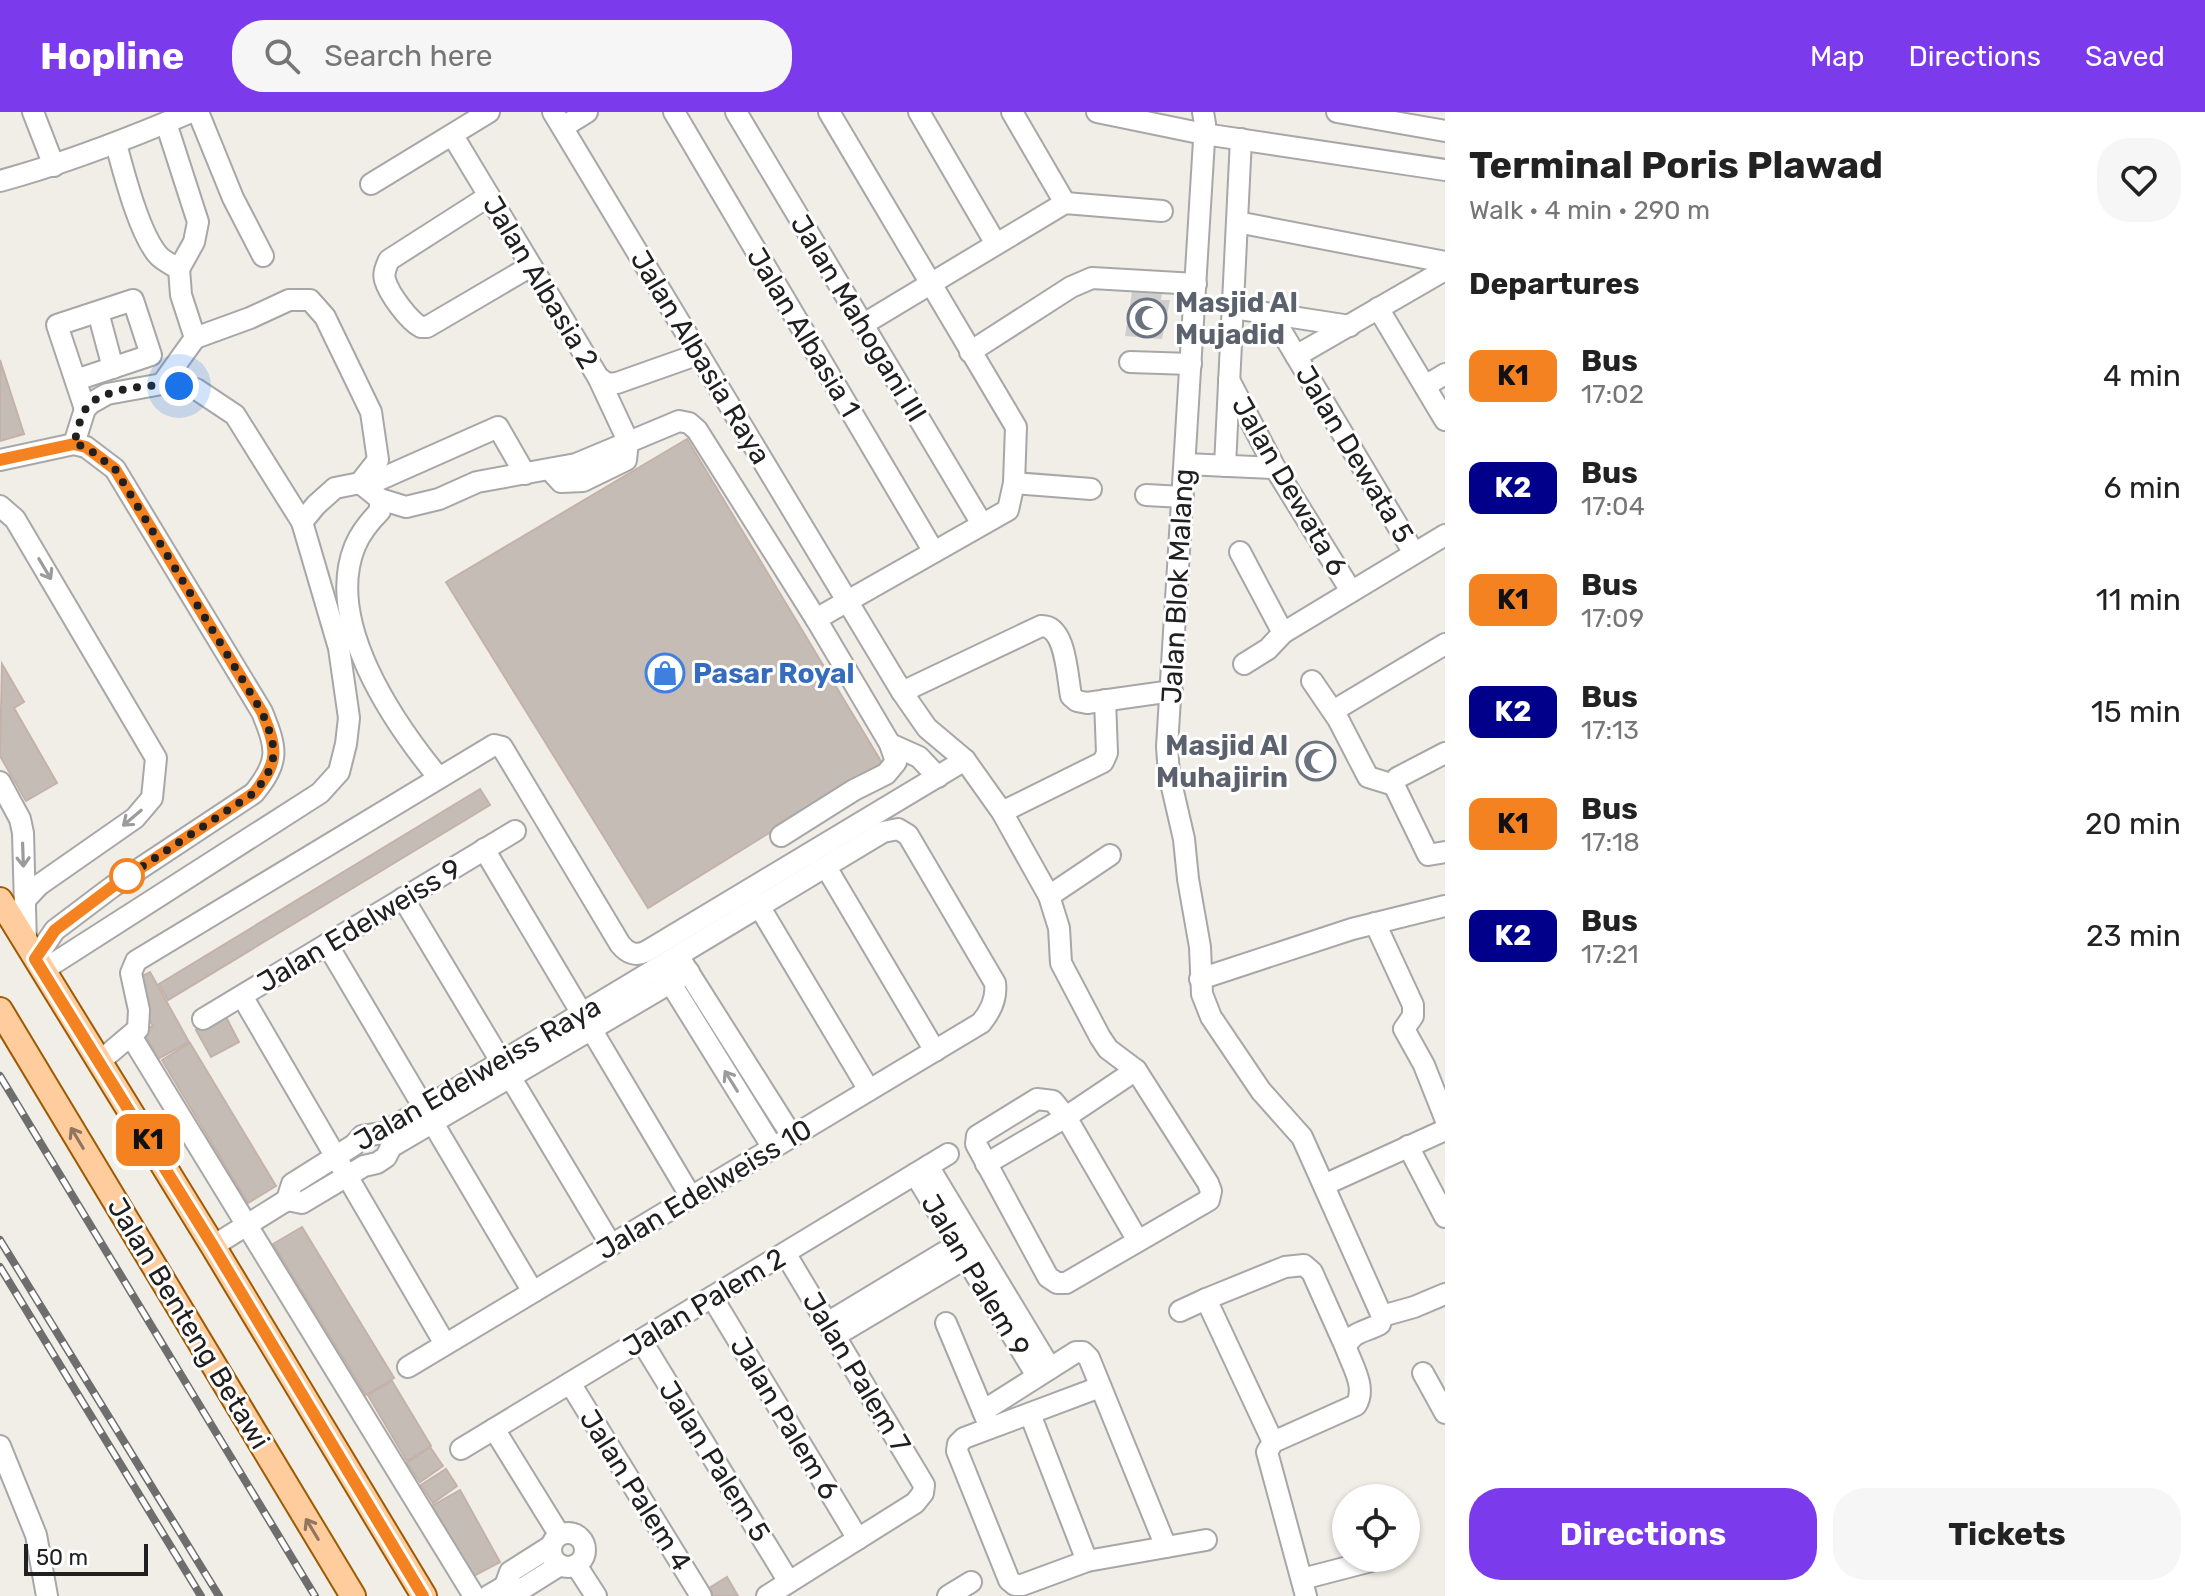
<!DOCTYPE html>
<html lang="en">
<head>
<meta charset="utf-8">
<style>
  :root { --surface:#fff; --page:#f6f6f6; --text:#222; --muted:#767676; --accent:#7c3aed }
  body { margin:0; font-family:Rubik,sans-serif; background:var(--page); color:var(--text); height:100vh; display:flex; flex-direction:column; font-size:30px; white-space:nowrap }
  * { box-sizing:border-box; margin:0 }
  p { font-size:26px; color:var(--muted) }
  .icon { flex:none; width:44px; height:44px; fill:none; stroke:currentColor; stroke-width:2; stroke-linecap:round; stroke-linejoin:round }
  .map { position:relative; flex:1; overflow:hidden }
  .drawer { display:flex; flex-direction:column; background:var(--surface); width:760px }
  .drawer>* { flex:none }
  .badge { padding:0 16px; border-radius:12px; font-size:28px; line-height:52px }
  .controls { position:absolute; left:1332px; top:1372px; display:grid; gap:16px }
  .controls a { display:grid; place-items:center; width:88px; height:88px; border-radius:50%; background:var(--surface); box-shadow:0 2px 6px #0004; font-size:40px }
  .scale { position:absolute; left:24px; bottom:20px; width:124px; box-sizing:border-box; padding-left:8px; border:4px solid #202020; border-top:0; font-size:22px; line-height:28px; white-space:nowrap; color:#202020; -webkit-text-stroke:6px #fff; paint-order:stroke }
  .you { position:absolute; width:40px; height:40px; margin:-20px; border:6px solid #fff; border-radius:50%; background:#1a73e8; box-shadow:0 0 0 12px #1a73e833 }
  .map>.badge { position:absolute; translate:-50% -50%; box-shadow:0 0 0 4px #fff }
  h2 { padding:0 24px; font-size:30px; line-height:72px }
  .round { display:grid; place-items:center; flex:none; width:84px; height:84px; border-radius:32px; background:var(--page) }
  .summary { display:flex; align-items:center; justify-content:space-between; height:136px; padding:0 24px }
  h1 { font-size:38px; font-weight:700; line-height:60px }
  .primary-button { display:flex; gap:16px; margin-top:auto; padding:16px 24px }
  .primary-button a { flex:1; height:92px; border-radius:32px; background:var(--accent); color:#fff; font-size:32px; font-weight:700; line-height:92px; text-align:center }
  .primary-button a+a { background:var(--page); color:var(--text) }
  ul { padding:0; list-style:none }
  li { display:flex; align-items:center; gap:24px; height:112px; padding:0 24px }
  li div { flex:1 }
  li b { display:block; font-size:30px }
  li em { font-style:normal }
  li .badge { min-width:88px; font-weight:700; text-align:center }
  header { display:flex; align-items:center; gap:48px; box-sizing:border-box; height:112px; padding:0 40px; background:var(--accent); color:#fff }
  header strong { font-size:38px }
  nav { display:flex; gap:44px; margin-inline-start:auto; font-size:28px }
  .search { width:560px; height:72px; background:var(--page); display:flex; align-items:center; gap:20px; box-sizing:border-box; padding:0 28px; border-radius:32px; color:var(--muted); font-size:30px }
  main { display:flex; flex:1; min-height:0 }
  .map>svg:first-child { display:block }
</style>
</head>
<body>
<header>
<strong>Hopline</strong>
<div class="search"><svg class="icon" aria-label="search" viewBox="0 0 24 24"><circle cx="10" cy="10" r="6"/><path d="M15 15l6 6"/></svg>Search here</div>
<nav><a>Map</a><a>Directions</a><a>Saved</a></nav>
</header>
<main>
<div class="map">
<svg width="1445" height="1484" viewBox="0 0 1445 1484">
  <rect width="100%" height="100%" fill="#f1ede7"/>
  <!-- religious -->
  <polygon fill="#cecece" points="1133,174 1163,176 1161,188 1170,188 1162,227 1125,224"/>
  <!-- building -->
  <g fill="#c6bcb6" stroke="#c4b2a8" stroke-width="2">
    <polygon points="0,248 24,322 0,329"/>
    <polygon points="687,327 882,651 648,796 446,470"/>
    <polygon points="2,552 24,590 14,596 57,671 26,689 0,644"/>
    <polygon points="480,677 490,693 168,888 159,872"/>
    <polygon points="150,860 189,930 158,947 143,919 153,914 137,886 133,869"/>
    <polygon points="225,903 239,930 211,945 196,918"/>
    <polygon points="190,931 276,1074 248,1091 162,948"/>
    <polygon points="302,1115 394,1266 366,1283 273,1132"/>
    <polygon points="392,1269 431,1334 407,1349 368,1283"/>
    <polygon points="430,1335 443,1354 420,1370 407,1351"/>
    <polygon points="446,1357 457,1374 433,1391 421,1373"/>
    <polygon points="460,1378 500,1450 472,1465 432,1394"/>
    <polygon points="727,1465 738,1484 706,1484 706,1478"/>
  </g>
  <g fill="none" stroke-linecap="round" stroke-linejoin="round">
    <!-- minor casing -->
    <g stroke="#a7a7a7" stroke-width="24">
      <g id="minor">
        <polyline points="33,0 54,54"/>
        <polyline points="198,0 233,86 263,144"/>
        <polyline points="553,0 902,580 927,616 965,648 1002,700 1049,784 1059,816 1061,851 1100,925 1108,937 1136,958 1208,1071 1211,1079 1209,1088 1066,1171 1057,1171 1048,1165 976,1032 977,1024 1037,987 1053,989 1066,1005 1138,1129"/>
        <polyline points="674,0 934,440"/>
        <polyline points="736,0 982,412"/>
        <polyline points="919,0 996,132"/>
        <polyline points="1012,0 1065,91"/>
        <polyline points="1097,0 1204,22 1445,58"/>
        <path d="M1203 0 1205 12 1167 635 1169 662 1184 727 1188 767 1200 835 1202 882 1211 905 1261 979 1302 1025 1382 1204 1380 1212C1366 1220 1351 1219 1346 1236 1352 1253 1367 1276 1356 1293L1273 1330 1267 1340 1306 1484"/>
        <polyline points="1337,0 1445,19"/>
        <polyline points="166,11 198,110 194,130 179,157"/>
        <polyline points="563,15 587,0"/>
        <polyline points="453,24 598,265 607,272 617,271 699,242"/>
        <path d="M116 32C124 61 139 121 158 143 163 149 173 153 179 157L181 183 195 226 162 272"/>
        <path d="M0 69C66 51 128 27 191 0"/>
        <polyline points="371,72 489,0"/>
        <path d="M489 84 389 148C386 155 383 161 385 168 389 182 409 209 421 215H427L531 154"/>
        <polyline points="1237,110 1445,150"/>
        <polyline points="1233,196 1350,214"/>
        <polyline points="1378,196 1445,308"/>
        <polyline points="98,200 113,256"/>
        <polyline points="1271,202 1414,441"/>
        <polyline points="862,213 1065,91 1162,99"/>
        <polyline points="195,226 250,206 289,188 310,188 325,205 371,300 378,348 360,371 335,376 316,393 302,410"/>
        <polyline points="970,240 1071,175 1092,166 1196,172"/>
        <polyline points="1296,244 1445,158"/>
        <polyline points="1130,250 1191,252"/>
        <polyline points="76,268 151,243 133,188 57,213 85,297"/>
        <polyline points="1229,268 1275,356 1351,479"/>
        <polyline points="1425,274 1445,262"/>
        <path d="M0 348 74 332 86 335 115 357 262 600C277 637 280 649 254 681L112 775 55 818 35 847"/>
        <polyline points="1185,352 1275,356"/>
        <polyline points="1225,354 1241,27"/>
        <polyline points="550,358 561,370 583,369 626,348 628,329 598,265"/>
        <polyline points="360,371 380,387 406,395 439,387 477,370 576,352 679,309 689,311 697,318 816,507 890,632 896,650 886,662 854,678 781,724"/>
        <polyline points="1014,371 1091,377"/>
        <polyline points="365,374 498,315 525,362"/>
        <polyline points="1146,383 1183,385"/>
        <path d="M380 387V399C370 409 361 420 355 434 324 510 393 610 439 666"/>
        <polyline points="0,394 15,407 156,646 152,686 135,706 39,773 25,788"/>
        <polyline points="1240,440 1283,521 1445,423"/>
        <polyline points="816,507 1008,398 1014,371 1016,315 829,0"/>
        <polyline points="1244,552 1268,537 1283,521"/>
        <polyline points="1312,569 1338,607 1368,665 1394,673"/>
        <path d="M902 580 1041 514C1066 513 1067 563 1071 584L1077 589 1087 591 1172 579"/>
        <polyline points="1333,599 1445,532"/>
        <polyline points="890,632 919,645 938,665"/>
        <polyline points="1445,641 1397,666 1394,673 1428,743 1445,740"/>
        <polyline points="0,670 20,707 23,721 26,832"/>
        <polyline points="1002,700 1103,650 1107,641 1105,588"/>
        <polyline points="484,737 691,1085"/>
        <polyline points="826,755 935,939"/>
        <polyline points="1049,784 1110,743"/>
        <polyline points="403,786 611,1133"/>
        <polyline points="759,794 869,978"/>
        <polyline points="1375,811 1413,893 1413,904 1404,917 1424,953 1445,1006"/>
        <polyline points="327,832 533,1180"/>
        <polyline points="682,850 792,1024"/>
        <polyline points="42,859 320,681 339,660 346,632 349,606 339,536 302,410 235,303 196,277 162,272 107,282 91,291 85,297 74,332"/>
        <polyline points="665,862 773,1036"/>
        <polyline points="1200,867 1352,817 1445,794"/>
        <polyline points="242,884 445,1232"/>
        <polyline points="203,907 515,719"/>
        <polyline points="131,924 474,1484"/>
        <path d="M99 950 138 917 139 898 131 861 136 849 494 633 502 635 620 832C627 841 636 845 647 839L965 648"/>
        <polyline points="1408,1034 1445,1105"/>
        <polyline points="986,1052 1066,1005 1136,958"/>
        <polyline points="928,1054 1050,1256"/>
        <polyline points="915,1062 1037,1264"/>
        <polyline points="1324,1073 1445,1018"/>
        <path d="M287 1088 292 1072 354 1033 362 1024 383 1021 883 720 898 717 908 723 995 871C997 886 991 899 981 911L408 1255"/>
        <polyline points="213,1134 287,1088 302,1091 364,1054 377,1051 386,1045 391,1035 689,860"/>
        <polyline points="712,1185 858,1427"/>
        <polyline points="1206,1187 1285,1155 1304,1153 1312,1160 1346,1236"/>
        <polyline points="1180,1199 1206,1187 1273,1330"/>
        <polyline points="1382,1204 1414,1195 1445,1182"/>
        <polyline points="827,1211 958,1132"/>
        <polyline points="946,1211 988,1311"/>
        <polyline points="835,1224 966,1146"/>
        <polyline points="641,1228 789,1470"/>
        <polyline points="1423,1261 1445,1301"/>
        <polyline points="570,1271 701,1484"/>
        <polyline points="1100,1275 964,1326 958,1332 957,1339 1009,1468 1015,1473 1022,1473 1087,1449 1206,1428"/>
        <polyline points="983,1299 1076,1240 1083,1240 1089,1246 1166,1435"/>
        <polyline points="1030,1302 1087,1449"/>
        <polyline points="494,1317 559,1422"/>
        <polyline points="0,1334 36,1423 47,1484"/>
        <polyline points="461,1337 948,1042"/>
        <circle cx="568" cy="1438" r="17"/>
        <polyline points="576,1453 596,1484"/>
        <polyline points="1302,1467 1383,1446"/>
        <polyline points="505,1474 510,1460 551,1434"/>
        <polyline points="488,1484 505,1474 522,1477 560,1453"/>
        <polyline points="767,1484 915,1391 923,1381 924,1373 785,1141"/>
        <polyline points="948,1484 971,1470"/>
      </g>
    </g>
    <!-- major casing -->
    <g stroke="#9d5a00" stroke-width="28">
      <g id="major">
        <polyline points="0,788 213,1134 424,1484"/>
        <polyline points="0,898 353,1484"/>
      </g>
    </g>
    <!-- minor -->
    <use href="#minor" stroke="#fff" stroke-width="20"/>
    <!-- major -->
    <use href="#major" stroke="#ffcc9e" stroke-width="24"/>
    <!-- rail casing -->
    <g stroke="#6e6e6e" stroke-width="8">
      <g id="rail">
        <polyline points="0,964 315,1484"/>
        <polyline points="0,1128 219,1484"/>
        <polyline points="0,1155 201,1484"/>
      </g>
    </g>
    <!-- rail -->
    <use href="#rail" stroke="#fff" stroke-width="5" stroke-dasharray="15" stroke-linecap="butt"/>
  </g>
  <!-- one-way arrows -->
  <defs><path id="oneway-shaft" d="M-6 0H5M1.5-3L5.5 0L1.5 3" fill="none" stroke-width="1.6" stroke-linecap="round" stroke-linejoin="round" transform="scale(2)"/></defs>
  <g stroke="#9b9b9b">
    <use href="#oneway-shaft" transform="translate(45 457) rotate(59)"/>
    <use href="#oneway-shaft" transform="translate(132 706) rotate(140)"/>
    <use href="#oneway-shaft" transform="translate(23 743) rotate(88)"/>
    <use href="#oneway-shaft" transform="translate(731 969) rotate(-122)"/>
  </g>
  <g stroke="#90765f">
    <use href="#oneway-shaft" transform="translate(77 1026) rotate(-121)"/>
    <use href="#oneway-shaft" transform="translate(312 1417) rotate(-121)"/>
  </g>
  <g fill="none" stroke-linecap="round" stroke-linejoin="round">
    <!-- line casing -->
    <g stroke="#fff" stroke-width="18">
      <path id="line" d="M0 348 74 332 86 335 115 357 262 600C277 637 280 649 254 681L112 775 55 818 35 847 213 1134 423 1484"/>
    </g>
    <!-- line -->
    <use href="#line" stroke="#f58220" stroke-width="12"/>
    <!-- walk -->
    <path stroke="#202020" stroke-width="8" stroke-dasharray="0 14.4" d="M127 764 123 767 254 681C280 649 277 637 262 600L115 357 86 335 74 332C77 321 80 304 87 295 102 276 156 271 179 274"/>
  </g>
  <!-- icons -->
  <defs>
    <g id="mosque-ring" transform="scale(2)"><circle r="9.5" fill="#fff" stroke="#6b7280" stroke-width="1.5"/><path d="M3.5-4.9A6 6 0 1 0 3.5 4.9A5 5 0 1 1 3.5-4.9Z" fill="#6b7280"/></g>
    <g id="shop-ring" transform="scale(2)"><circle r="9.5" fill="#fff" stroke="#3f7fe0" stroke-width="1.5"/><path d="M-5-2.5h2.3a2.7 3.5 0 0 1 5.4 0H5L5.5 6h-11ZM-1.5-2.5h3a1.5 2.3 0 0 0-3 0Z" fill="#3f7fe0"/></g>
  </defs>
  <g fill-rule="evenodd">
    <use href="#mosque-ring" x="1147" y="206"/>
    <use href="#shop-ring" x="665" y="561"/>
    <use href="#mosque-ring" x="1316" y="649"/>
  </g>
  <!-- markers -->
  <circle fill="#fff" stroke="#f58220" stroke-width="4" cx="127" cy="764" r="16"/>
  <g text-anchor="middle" stroke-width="6" stroke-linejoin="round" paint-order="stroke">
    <!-- street labels -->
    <g font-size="28" fill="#202020" stroke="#fff">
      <text transform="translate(541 170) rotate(59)" y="10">Jalan Albasia 2</text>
      <text transform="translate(859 206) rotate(59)" y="10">Jalan Mahogani III</text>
      <text transform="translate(804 220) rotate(59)" y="10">Jalan Albasia 1</text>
      <text transform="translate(701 245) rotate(59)" y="10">Jalan Albasia Raya</text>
      <text transform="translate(1355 342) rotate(59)" y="10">Jalan Dewata 5</text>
      <text transform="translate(1290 374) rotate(60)" y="10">Jalan Dewata 6</text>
      <text transform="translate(1177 474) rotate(-87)" y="10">Jalan Blok Malang</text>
      <text transform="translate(359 813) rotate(-31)" y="10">Jalan Edelweiss 9</text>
      <text transform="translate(477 961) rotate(-30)" y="10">Jalan Edelweiss Raya</text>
      <text transform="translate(704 1077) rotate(-31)" y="10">Jalan Edelweiss 10</text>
      <text transform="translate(976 1163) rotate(59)" y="10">Jalan Palem 9</text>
      <text transform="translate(704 1190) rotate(-31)" y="10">Jalan Palem 2</text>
      <text transform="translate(189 1211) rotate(59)" y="10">Jalan Benteng Betawi</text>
      <text transform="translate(857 1260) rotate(59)" y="10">Jalan Palem 7</text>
      <text transform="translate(785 1306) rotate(59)" y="10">Jalan Palem 6</text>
      <text transform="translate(715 1349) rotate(58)" y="10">Jalan Palem 5</text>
      <text transform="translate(636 1378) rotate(58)" y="10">Jalan Palem 4</text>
    </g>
    <!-- worship labels -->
    <g font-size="28" font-weight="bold" fill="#5b616d" stroke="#fff" text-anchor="start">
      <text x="1175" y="200">Masjid Al<tspan x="1175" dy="32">Mujadid</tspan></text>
      <text x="1288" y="643" text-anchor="end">Masjid Al<tspan x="1288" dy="32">Muhajirin</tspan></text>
    </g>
    <!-- shop labels -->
    <g font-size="28" font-weight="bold" fill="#366cbe" stroke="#fff" text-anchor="start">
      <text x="693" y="571">Pasar Royal</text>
    </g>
  </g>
</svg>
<div class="controls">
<a><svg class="icon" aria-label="locate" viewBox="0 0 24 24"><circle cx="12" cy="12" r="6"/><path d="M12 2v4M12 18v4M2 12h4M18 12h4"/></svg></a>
</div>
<div class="scale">50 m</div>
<div class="you" style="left:179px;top:274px"></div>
<b class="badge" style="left:148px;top:1028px;background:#f58220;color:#111">K1</b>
</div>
<section class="drawer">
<div class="summary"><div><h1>Terminal Poris Plawad</h1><p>Walk · 4 min · 290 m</p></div><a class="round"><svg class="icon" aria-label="heart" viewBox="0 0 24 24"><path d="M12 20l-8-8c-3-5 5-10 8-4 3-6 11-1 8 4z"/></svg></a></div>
<h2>Departures</h2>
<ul>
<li><span class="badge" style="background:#f58220;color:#111">K1</span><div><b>Bus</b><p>17:02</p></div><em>4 min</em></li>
<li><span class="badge" style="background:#00008b;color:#fff">K2</span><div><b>Bus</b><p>17:04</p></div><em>6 min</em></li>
<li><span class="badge" style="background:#f58220;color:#111">K1</span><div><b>Bus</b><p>17:09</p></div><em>11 min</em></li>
<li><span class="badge" style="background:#00008b;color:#fff">K2</span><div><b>Bus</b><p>17:13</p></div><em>15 min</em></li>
<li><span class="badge" style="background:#f58220;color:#111">K1</span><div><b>Bus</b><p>17:18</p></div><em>20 min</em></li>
<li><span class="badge" style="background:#00008b;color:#fff">K2</span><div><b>Bus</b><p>17:21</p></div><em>23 min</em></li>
</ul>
<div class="primary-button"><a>Directions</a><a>Tickets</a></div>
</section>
</main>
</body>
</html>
